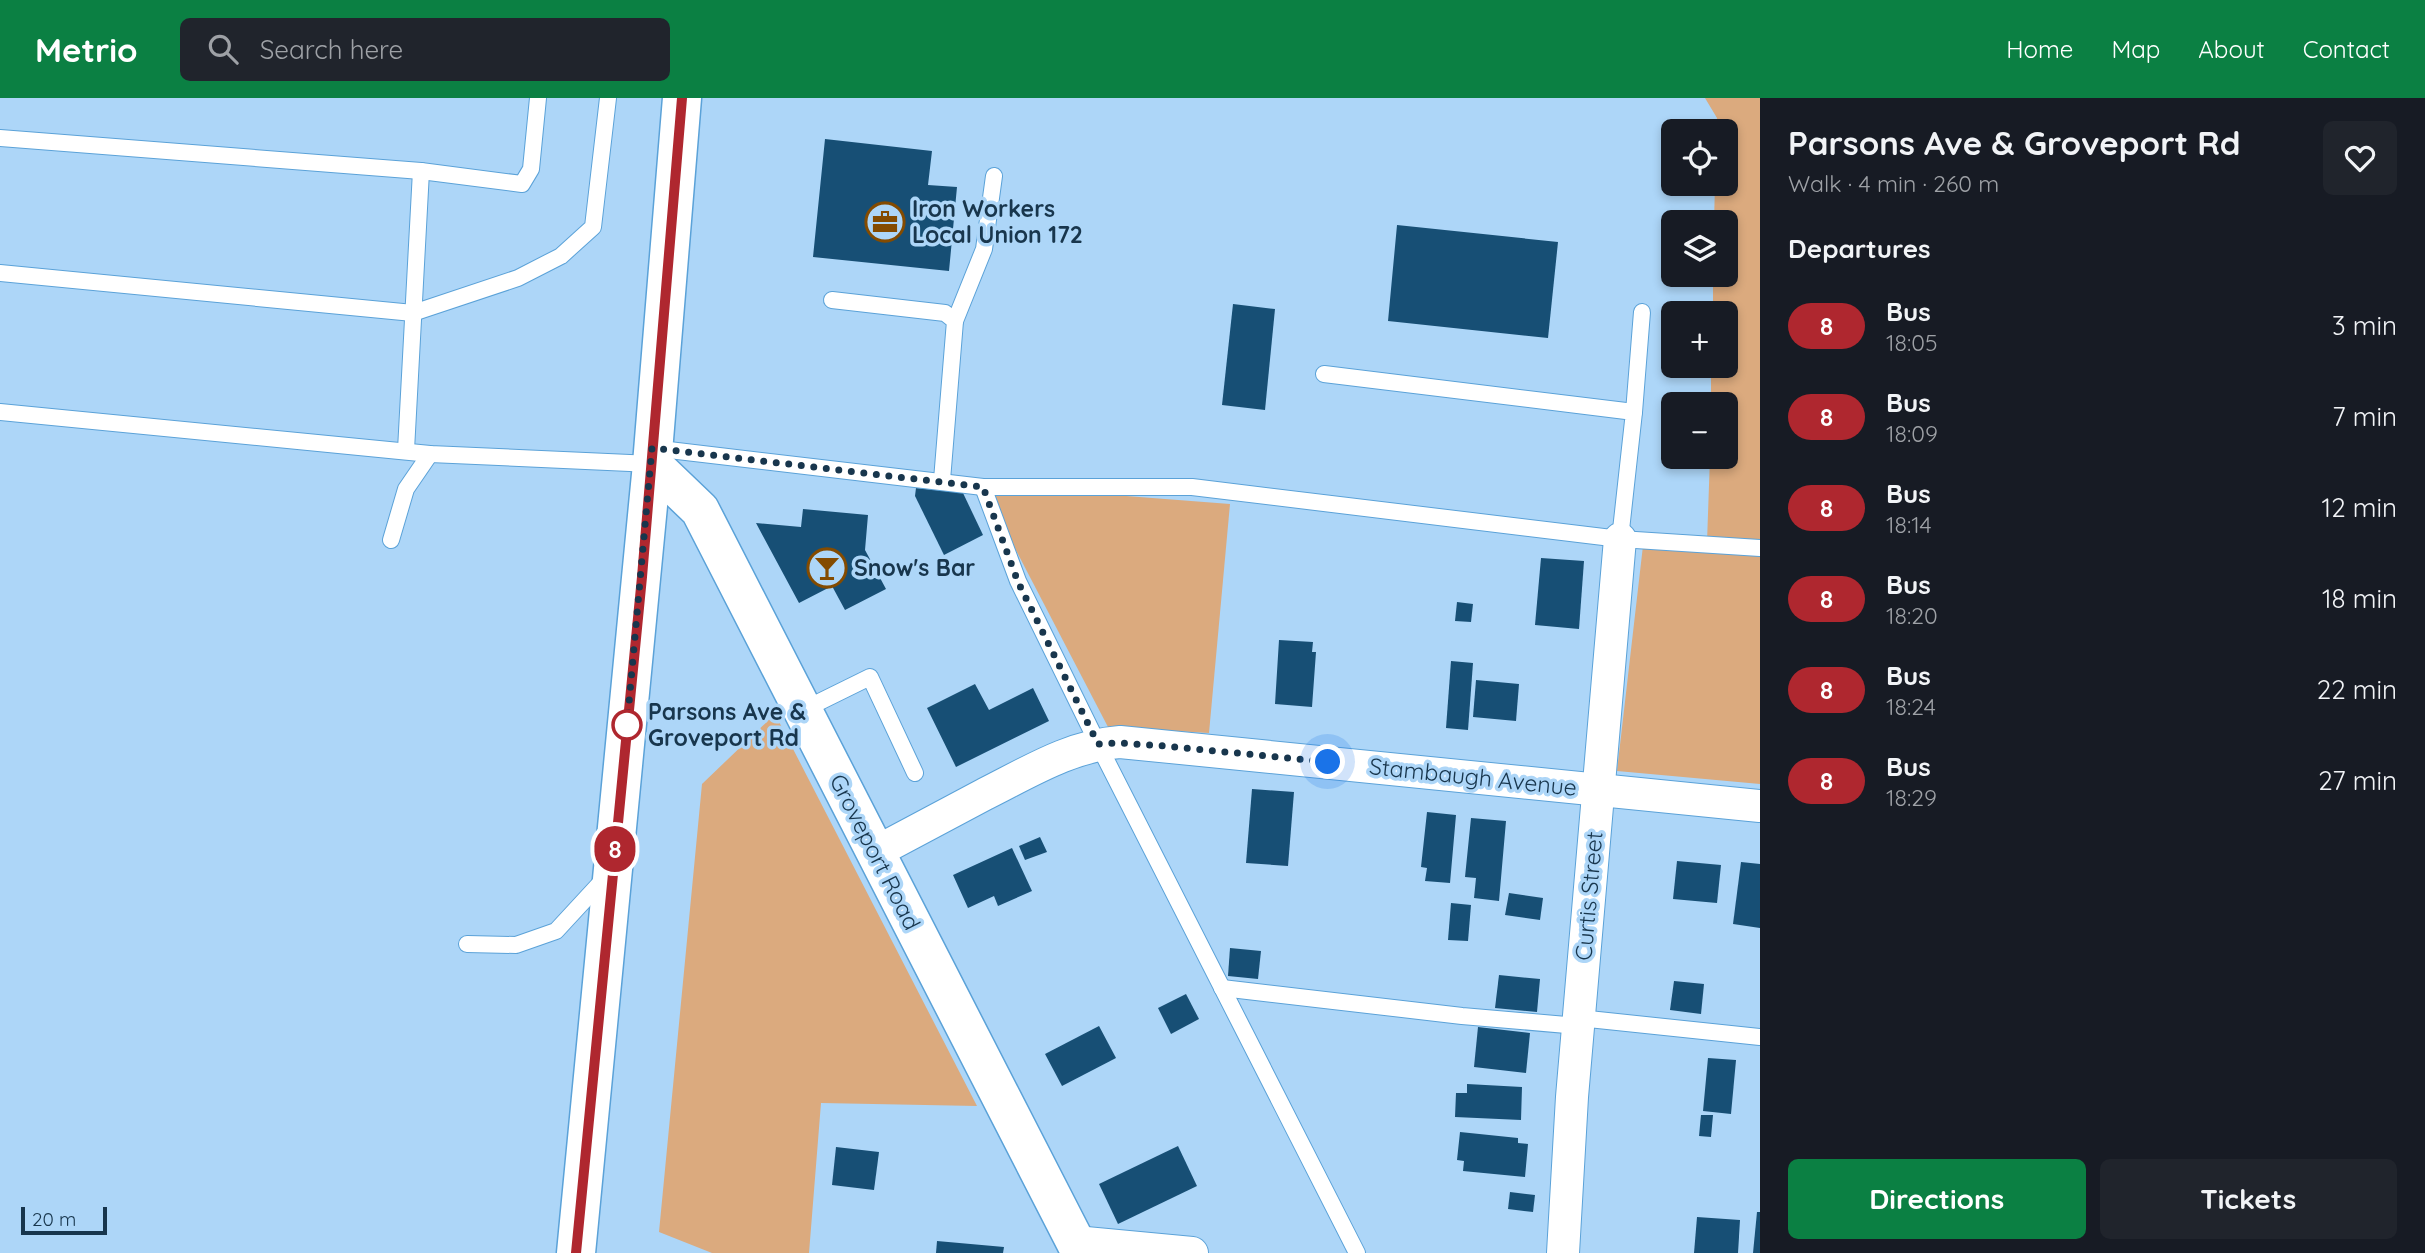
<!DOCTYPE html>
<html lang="en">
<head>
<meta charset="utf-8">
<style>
  :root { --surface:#171b24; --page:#20242c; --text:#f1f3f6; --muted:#9ea1a6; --accent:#0b8043 }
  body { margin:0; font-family:Quicksand,sans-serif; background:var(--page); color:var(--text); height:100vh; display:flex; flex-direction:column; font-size:26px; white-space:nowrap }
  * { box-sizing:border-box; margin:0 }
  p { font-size:23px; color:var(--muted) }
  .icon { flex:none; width:38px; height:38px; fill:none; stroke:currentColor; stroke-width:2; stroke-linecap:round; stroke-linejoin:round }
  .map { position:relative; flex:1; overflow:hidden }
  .drawer { display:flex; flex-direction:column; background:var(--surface); width:665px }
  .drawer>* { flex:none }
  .badge { padding:0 14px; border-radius:23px; font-size:24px; line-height:46px }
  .tools { position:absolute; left:1661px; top:21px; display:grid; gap:14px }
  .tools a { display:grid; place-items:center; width:77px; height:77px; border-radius:10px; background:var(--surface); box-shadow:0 4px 10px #0003; font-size:35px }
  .scale { position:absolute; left:21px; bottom:18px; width:86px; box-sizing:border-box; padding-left:7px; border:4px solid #18364d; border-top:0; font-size:19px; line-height:24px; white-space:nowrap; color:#18364d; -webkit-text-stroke:5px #add6f8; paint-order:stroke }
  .you { position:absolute; width:35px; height:35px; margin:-18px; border:5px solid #fff; border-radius:50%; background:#1a73e8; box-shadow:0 0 0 10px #1a73e833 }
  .map>.badge { position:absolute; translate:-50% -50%; box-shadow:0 0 0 4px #fff }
  h2 { padding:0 28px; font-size:26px; line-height:63px }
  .round { display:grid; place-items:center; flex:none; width:74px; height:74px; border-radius:10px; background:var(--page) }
  .overview { display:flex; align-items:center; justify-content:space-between; height:119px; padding:0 28px }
  h1 { font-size:33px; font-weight:700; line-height:52px }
  .cta { display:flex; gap:14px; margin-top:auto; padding:14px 28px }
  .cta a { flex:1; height:80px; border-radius:10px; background:var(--accent); color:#fff; font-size:28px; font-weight:700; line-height:80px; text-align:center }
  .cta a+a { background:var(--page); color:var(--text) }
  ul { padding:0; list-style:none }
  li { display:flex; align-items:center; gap:21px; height:91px; padding:0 28px }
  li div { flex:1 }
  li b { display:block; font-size:26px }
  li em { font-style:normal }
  li .badge { min-width:77px; font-weight:700; text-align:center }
  header { display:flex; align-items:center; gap:42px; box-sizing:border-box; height:98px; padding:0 35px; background:var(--accent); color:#fff }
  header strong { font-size:33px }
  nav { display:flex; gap:38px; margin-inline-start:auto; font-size:24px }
  .search { width:490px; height:63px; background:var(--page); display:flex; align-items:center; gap:18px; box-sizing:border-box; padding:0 24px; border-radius:10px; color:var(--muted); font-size:26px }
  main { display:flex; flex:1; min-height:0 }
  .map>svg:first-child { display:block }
</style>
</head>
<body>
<header>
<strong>Metrio</strong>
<div class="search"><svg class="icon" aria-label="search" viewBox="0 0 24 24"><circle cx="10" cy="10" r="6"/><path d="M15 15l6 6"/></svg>Search here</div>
<nav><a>Home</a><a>Map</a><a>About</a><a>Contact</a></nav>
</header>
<main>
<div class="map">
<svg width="1760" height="1155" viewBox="0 0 1760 1155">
  <rect width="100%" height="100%" fill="#add6f8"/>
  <!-- green -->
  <g fill="#dbaa7e">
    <polygon points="1705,0 1760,0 1760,686 1617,673 1644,439 1707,444 1710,359 1726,359 1726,306 1711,306 1711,268 1726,268 1726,215 1713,215 1713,177 1726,177 1726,124 1714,124 1715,86 1726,86 1726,33 1716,33 1717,20"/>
    <polygon points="982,387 1230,406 1209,635 1108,629"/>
    <polygon points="775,616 977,1008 821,1005 809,1155 712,1155 659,1134 702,686"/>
  </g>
  <!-- building -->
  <g fill="#174f75">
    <polygon points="825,41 932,53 928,87 957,89 949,173 813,159"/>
    <polygon points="1397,127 1558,144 1548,240 1388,223"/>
    <polygon points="1233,206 1275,211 1265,312 1222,307"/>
    <polygon points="916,390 963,395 983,437 944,457 915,398"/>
    <polygon points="803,411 868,417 865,452 886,491 845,512 832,488 799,505 756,425 801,429"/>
    <polygon points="1541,460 1584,463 1579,531 1535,527"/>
    <polygon points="1457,504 1473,506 1471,524 1455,523"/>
    <polygon points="1279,542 1313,544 1312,554 1316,554 1312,609 1275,606"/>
    <polygon points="1451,563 1473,565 1468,632 1446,630"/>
    <polygon points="1476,582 1519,586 1516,623 1473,619"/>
    <polygon points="975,586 989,612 1033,590 1049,623 956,669 927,610"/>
    <polygon points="1252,691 1294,694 1288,768 1246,765"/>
    <polygon points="1427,714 1456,717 1450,785 1425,783 1427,770 1421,769"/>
    <polygon points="1471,720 1506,723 1499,803 1474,800 1476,780 1465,779"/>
    <polygon points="1040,739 1047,754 1025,762 1019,748"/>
    <polygon points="1012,750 1032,793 998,808 994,798 968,810 953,777"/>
    <polygon points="1677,763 1721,767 1717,805 1673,801"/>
    <polygon points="1741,764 1760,766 1760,830 1733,826"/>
    <polygon points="1509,795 1543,800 1540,822 1505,817"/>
    <polygon points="1451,805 1471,807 1468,843 1448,842"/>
    <polygon points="1230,850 1261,853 1258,881 1228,878"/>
    <polygon points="1499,877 1540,881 1537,914 1495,910"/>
    <polygon points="1674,883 1704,886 1701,916 1670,912"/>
    <polygon points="1186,896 1199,921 1171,936 1158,910"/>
    <polygon points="1099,928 1116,960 1062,988 1045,956"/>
    <polygon points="1478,929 1530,935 1526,975 1474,969"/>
    <polygon points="1708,960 1736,962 1731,1016 1703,1013"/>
    <polygon points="1467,986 1522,989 1521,1022 1455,1019 1456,995 1467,995"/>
    <polygon points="1701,1017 1713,1017 1711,1039 1699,1038"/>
    <polygon points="1460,1034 1518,1040 1518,1045 1528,1046 1525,1079 1463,1073 1464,1063 1457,1062"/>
    <polygon points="1178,1048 1197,1088 1118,1126 1099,1086"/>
    <polygon points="836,1049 879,1054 874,1092 832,1087"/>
    <polygon points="1510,1094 1535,1097 1533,1114 1508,1111"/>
    <polygon points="1757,1114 1760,1114 1760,1155 1753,1155"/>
    <polygon points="1697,1119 1740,1122 1738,1155 1694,1155"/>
    <polygon points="937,1143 1004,1149 1003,1155 936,1155"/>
  </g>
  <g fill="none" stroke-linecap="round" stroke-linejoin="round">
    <!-- lane casing -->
    <g stroke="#5ba2d8" stroke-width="18">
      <g id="lane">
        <polyline points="0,40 421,73 522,86 531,71 538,0"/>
        <polyline points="0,175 413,215 518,180 561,158 593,129 608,0"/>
        <polyline points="832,202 945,215 955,223 942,382"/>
        <polyline points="955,223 984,151 994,78"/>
        <polyline points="1324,276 1634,314 1620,441"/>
        <polyline points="0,314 430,356 652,366"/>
        <polyline points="1634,314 1642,214"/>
        <polyline points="652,350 983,389 1192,389 1620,441 1760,450"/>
        <polyline points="406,352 421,73"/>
        <polyline points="983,389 1018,483 1098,646 1357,1155"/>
        <polyline points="391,442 406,391 430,356"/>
        <polyline points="803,612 870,579 915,675"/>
        <polyline points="467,846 516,847 556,833 604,781"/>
        <polyline points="1222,890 1462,918 1578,928"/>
        <polyline points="1579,920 1760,939"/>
      </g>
    </g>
    <!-- street casing -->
    <g stroke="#5ba2d8" stroke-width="34">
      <g id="street">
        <path d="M876 754C912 735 949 715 985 696 1029 674 1070 648 1120 644L1760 708"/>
        <polyline points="1075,1144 1192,1155"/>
        <polyline points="1563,1155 1572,999 1620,441"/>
      </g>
    </g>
    <!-- secondary casing -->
    <g stroke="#5ba2d8" stroke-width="41">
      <polyline id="secondary" points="576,1155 652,366"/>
    </g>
    <!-- primary casing -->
    <g stroke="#5ba2d8" stroke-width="41">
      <polyline id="primary" points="682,0 652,366 700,412 1081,1155"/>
    </g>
    <!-- lane -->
    <use href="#lane" stroke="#fff" stroke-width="16"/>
    <!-- street -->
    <use href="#street" stroke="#fff" stroke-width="32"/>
    <!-- secondary -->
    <use href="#secondary" stroke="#fff" stroke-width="38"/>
    <!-- primary -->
    <use href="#primary" stroke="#fff" stroke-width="38"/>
  </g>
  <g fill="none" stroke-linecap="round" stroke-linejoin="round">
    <!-- line casing -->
    <g stroke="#fff" stroke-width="16">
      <polyline id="line" points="576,1155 642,479 682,0"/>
    </g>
    <!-- line -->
    <use href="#line" stroke="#af272f" stroke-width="10"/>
    <!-- walk -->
    <polyline stroke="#18364d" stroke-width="7" stroke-dasharray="0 12.6" points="627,627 652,350 983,389 1018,484 1098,646 1120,645 1165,648 1328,664"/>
  </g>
  <!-- icons -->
  <defs>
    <g id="office-ring" transform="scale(2.0125)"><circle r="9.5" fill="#add6f8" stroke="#844b00" stroke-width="1.5"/><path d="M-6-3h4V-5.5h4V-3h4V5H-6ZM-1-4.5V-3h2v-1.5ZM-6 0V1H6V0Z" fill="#844b00"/></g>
    <g id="bar-ring" transform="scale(2.0125)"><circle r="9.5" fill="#add6f8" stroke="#844b00" stroke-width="1.5"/><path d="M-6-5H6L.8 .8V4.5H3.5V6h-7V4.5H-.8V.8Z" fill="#844b00"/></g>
  </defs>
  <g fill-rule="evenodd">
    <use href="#office-ring" x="885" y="124"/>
    <use href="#bar-ring" x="827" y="470"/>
  </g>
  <!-- markers -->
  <circle fill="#fff" stroke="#af272f" stroke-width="3.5" cx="627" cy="627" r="14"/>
  <g text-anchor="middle" stroke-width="7" stroke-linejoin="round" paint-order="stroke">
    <!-- poi labels -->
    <g font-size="23" font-weight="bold" fill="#18364d" stroke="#add6f8" text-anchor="start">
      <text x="912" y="119">Iron Workers<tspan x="912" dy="26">Local Union 172</tspan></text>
      <text x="854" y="478">Snow's Bar</text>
    </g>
    <!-- stop labels -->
    <g font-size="23" font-weight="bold" fill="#18364d" stroke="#add6f8" text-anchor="start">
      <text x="648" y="622">Parsons Ave &amp;<tspan x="648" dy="26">Groveport Rd</tspan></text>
    </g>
    <!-- street labels -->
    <g font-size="23" fill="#18364d" stroke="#add6f8">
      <text transform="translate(1473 679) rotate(6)" y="8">Stambaugh Avenue</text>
      <text transform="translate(875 754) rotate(63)" y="8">Groveport Road</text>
      <text transform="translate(1589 798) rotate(-85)" y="8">Curtis Street</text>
    </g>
  </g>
</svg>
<div class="tools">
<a><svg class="icon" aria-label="locate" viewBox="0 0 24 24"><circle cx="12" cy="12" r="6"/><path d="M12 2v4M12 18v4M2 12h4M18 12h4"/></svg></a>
<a><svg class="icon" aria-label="layers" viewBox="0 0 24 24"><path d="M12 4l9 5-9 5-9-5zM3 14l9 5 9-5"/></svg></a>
<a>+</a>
<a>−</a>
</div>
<div class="scale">20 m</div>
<div class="you" style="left:1328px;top:664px"></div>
<b class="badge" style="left:615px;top:751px;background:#af272f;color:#fff">8</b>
</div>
<section class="drawer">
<div class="overview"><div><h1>Parsons Ave &amp; Groveport Rd</h1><p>Walk · 4 min · 260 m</p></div><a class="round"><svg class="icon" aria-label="heart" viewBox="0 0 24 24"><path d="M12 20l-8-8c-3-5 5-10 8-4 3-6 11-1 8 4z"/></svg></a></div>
<h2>Departures</h2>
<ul>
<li><span class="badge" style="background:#af272f;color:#fff">8</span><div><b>Bus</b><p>18:05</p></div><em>3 min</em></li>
<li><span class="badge" style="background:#af272f;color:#fff">8</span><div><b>Bus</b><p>18:09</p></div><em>7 min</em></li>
<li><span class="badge" style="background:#af272f;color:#fff">8</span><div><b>Bus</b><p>18:14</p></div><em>12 min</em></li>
<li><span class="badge" style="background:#af272f;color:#fff">8</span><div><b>Bus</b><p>18:20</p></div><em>18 min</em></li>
<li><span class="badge" style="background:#af272f;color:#fff">8</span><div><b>Bus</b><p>18:24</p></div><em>22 min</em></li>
<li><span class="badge" style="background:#af272f;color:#fff">8</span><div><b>Bus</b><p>18:29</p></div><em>27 min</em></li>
</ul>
<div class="cta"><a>Directions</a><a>Tickets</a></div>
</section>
</main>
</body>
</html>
